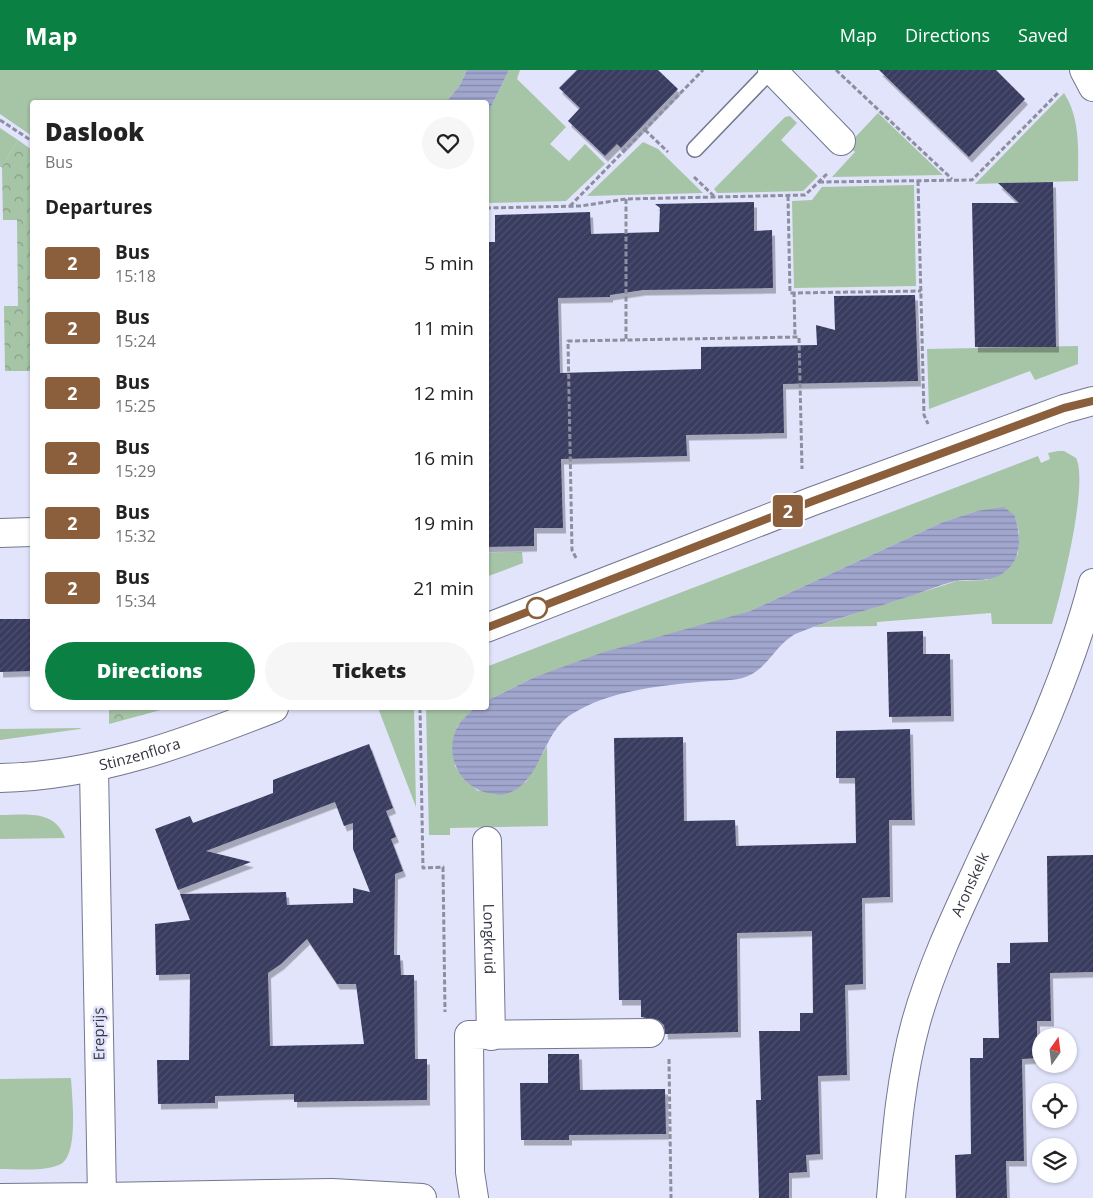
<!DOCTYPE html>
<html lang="en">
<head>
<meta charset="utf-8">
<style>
  :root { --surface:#fff; --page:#f6f6f6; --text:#222; --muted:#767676; --accent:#0b8043 }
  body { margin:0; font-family:"Open Sans",sans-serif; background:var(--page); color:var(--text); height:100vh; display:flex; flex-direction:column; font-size:19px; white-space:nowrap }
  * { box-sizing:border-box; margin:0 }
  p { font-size:16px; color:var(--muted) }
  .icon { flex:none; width:28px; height:28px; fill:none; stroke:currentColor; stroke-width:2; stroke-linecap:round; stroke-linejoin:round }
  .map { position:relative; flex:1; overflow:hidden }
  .side { position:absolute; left:30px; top:30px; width:459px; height:610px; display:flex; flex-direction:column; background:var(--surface); border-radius:5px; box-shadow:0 1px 4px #0004 }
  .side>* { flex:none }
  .badge { padding:0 10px; border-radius:4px; font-size:18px; line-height:32px }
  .needle { width:32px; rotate:14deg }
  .fabs { position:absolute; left:1032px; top:958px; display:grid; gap:10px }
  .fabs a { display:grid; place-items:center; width:45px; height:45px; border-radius:50%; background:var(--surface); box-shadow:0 1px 4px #0004; font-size:25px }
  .map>.badge { position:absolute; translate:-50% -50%; box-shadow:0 0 0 2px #fff }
  h2 { padding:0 15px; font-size:19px; line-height:45px }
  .round { display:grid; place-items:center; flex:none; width:52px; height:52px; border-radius:26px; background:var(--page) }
  .summary { display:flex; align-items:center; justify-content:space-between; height:85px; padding:0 15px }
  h1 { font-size:24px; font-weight:800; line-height:38px }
  .button { display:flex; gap:10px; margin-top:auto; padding:10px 15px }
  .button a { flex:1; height:58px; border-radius:30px; background:var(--accent); color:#fff; font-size:20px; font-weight:800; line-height:58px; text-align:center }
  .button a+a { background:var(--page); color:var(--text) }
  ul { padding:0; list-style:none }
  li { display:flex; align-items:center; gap:15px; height:65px; padding:0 15px }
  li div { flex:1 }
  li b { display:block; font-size:19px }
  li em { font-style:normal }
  li .badge { min-width:55px; font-weight:700; text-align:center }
  header { display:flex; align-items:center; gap:30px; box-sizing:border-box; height:70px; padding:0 25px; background:var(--accent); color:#fff }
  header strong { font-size:24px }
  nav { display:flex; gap:28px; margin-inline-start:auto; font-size:18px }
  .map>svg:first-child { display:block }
</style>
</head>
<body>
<header>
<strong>Map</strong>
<nav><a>Map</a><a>Directions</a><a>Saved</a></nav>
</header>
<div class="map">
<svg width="1093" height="1128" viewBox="0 0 1093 1128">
  <defs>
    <pattern id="forest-crowns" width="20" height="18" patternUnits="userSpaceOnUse" patternTransform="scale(1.25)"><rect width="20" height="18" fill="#a6c4a6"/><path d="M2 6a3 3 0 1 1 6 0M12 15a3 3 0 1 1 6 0" fill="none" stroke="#88a089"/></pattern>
    <pattern id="water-rules" width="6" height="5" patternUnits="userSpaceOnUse" patternTransform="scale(1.25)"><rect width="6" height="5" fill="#a1a6ce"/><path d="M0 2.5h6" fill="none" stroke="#8488a9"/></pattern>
    <pattern id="building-hatch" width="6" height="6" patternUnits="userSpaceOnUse" patternTransform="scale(1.25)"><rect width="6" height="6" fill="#393c5f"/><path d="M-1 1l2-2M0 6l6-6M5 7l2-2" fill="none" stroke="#4e506e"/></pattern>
    <filter id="shadow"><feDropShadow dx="3" dy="5.5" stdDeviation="0" flood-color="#0004"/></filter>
  </defs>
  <rect width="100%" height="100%" fill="#e1e4fb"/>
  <!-- green -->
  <g fill="#a6c4a6">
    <polygon points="0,0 467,0 460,15 446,32 32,32 32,66 0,44"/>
    <polygon points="509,0 520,0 517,9 566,57 550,74 569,91 585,74 605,94 566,131 486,133 486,47"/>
    <path d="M1064 23C1081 49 1078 82 1078 111L975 114Z"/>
    <polygon points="878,43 943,105 832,107 855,82 848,75"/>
    <polygon points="790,46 797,53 781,70 818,106 803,121 717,123 714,119 785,47"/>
    <polygon points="0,58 18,70 2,97 0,97"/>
    <polygon points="643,72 658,79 703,123 587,126"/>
    <polygon points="914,115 916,216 794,218 792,131 812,130 822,117"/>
    <polygon points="1078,276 1078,294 1035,310 1030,301 929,339 927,279"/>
    <path d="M1058 381H1064L1076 388C1089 413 1061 524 1052 554H992L991 543 877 552V556L813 557 957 511 986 510 1006 501 1018 484 1019 463 1015 446 977 441 943 452 750 541 535 607 486 631V597L1038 386 1041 393 1050 389 1048 383Z"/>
    <polygon points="522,482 523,493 486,507 486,483"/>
    <polygon points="378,638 414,638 416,737"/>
    <polygon points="426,638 474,638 457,657 455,696 464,709 478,721 526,712 547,676 548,756 450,758 450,765 429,765"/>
    <polygon points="81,658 80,659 0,670 0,659"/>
    <path d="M0 745C25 745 55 739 65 768L0 769Z"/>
    <path d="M71 1008C72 1027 79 1084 61 1094 45 1102 18 1099 0 1099V1009Z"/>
  </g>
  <!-- forest -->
  <g fill="url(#forest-crowns)">
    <polygon points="18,70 32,80 32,301 5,301 4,236 18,236 17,150 3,150 2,97"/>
    <polygon points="109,638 168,638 109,654"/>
  </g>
  <!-- water -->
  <g fill="url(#water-rules)">
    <polygon points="467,0 509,0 486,47 486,32 446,32 460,15"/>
    <path d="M1004 437 1015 446C1020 466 1023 484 1007 500 992 514 974 508 956 511 938 515 919 524 901 529 872 539 842 547 813 557 807 560 798 562 792 566 775 577 767 598 748 606 734 612 714 610 699 612 657 616 609 621 572 644 540 663 542 717 502 725 498 725 492 723 488 723 459 717 444 684 457 658 460 651 469 644 474 638H486V631L535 607 601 583 750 541 943 452 977 441Z"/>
  </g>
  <!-- building -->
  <g fill="url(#building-hatch)" fill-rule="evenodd" filter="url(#shadow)">
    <polygon points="577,0 658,0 678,19 621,78 617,74 605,86 568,51 580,38 559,18"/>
    <polygon points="879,0 996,0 1025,29 969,87"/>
    <polygon points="1053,112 1056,277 975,277 972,133 1019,133 998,113"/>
    <polygon points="754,132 754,161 772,160 773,218 643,220 610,225 610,227 558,228 560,303 701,299 701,277 817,275 816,255 835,260 834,226 915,225 918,311 783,314 784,363 686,365 687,386 561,389 563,458 534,458 534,476 486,477 486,172 495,172 495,145 590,142 591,164 659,162 660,138 655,134"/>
    <polygon points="0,549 32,549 32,601 0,602"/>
    <polygon points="923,561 923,584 950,584 951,646 889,647 887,562"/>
    <polygon points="910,659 912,750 889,750 890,827 862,828 863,914 845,915 847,1005 818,1006 820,1084 806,1085 807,1102 789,1103 789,1128 759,1128 756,1030 761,1030 759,961 800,961 800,943 813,943 812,861 737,863 738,962 665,964 664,955 658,950 641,947 641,930 619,930 614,668 683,667 684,751 735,750 736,776 856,773 855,708 836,708 836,661"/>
    <path d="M369 674 393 738 386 741 396 767 391 769 403 801 395 804 394 885H400L401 905H414L415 989H427V1030L294 1032V1024L215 1026V1033L158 1034 157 990H189L190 904 156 905 155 854 190 850 180 824 286 822 287 835 353 833V818L370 822 353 779V753L344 756 335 732 206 781 251 792 178 820 155 759 190 746 193 753 273 723V710ZM307 869 337 914H356L364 974 270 976 268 903 281 894Z"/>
    <polygon points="1093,785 1093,902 1050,903 1051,951 1037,951 1037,988 1022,989 1024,1091 1006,1091 1007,1128 956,1128 955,1085 971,1084 970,988 983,988 983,968 999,968 997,893 1010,893 1010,873 1048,872 1047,786"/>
    <polygon points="548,984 579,984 580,1020 665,1019 666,1064 569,1065 569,1070 521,1070 520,1013 548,1013"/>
  </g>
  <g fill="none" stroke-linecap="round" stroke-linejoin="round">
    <!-- service casing -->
    <g stroke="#73768f" stroke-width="18">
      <polyline id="service" points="695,79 771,0"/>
    </g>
    <!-- minor casing -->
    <g stroke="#73768f" stroke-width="30">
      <g id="minor">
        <polyline points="772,0 841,71"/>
        <polyline points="1084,0 1093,17"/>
        <polyline points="0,463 32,462"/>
        <path id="s1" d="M487 771 491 966"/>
        <polyline points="102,1127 332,1123 422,1128"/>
        <polyline points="0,1128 102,1127 94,699"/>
        <polyline points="474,1128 470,1102 469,965 650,963"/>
        <path id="s2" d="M891 1128C896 1069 900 1010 916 952 932 895 958 841 983 787 1025 698 1068 609 1093 513"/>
      </g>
    </g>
    <!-- tertiary casing -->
    <g stroke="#73768f" stroke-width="30">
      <g id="tertiary">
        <polyline points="486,558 813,431 1064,339 1093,331"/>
        <path id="s3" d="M0 708C97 706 185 673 274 638"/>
      </g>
    </g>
    <!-- path -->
    <g stroke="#8c8fa0" stroke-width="3" stroke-dasharray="5 2.5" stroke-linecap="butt">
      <polyline points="836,0 952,109"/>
      <polyline points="0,50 32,71"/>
      <polyline points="645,60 668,82"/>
      <polyline points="694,107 715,127"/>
      <polyline points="918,111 924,345 928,354"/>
      <polyline points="819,112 972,110 1058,23"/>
      <polyline points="788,126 790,223 921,221"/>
      <polyline points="626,129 626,270"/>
      <polyline points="570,136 703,0"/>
      <polyline points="486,138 581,136 626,129 805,125 828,103"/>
      <polyline points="794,222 795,267"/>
      <polyline points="576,488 572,480 568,271 799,267 802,399"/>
      <polyline points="420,638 423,798 443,797 445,942"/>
      <polyline points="669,989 671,1128"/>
    </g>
    <!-- service -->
    <use href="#service" stroke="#fff" stroke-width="15"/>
    <!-- minor -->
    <use href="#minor" stroke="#fff" stroke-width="28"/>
    <!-- tertiary -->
    <use href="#tertiary" stroke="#fff" stroke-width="28"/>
  </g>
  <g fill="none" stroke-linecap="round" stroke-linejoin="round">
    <!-- line casing -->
    <g stroke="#fff" stroke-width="11">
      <polyline id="line" points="486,558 813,431 1064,338 1093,331"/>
    </g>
    <!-- line -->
    <use href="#line" stroke="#8b5e3c" stroke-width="8"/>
  </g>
  <!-- markers -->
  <circle fill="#fff" stroke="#8b5e3c" stroke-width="2.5" cx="537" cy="538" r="10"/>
  <g text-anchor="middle" stroke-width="5" stroke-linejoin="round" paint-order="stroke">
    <!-- street labels -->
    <g font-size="15" fill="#333540" stroke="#e1e4fb">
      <text dy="5" stroke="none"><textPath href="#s3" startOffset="142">Stinzenflora</textPath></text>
      <text dy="5" stroke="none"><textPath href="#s2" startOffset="326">Aronskelk</textPath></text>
      <text dy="5" stroke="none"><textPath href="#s1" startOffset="98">Longkruid</textPath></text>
      <text transform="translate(99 964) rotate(-91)" y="5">Ereprijs</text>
    </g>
  </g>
</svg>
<div class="fabs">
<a><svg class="needle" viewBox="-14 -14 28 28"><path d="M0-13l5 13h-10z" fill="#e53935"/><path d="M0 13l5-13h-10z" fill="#767676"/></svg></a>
<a><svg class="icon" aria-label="locate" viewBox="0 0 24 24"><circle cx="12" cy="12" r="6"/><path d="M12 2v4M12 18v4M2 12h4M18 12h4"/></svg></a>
<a><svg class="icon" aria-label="layers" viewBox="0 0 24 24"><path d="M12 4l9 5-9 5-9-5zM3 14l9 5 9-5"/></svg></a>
</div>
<b class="badge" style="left:788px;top:441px;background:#8b5e3c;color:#fff">2</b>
<section class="side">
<div class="summary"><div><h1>Daslook</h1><p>Bus</p></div><a class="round"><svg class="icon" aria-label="heart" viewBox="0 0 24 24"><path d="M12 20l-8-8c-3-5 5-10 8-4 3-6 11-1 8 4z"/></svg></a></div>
<h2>Departures</h2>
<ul>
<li><span class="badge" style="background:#8b5e3c;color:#fff">2</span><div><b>Bus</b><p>15:18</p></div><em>5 min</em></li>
<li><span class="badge" style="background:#8b5e3c;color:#fff">2</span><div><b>Bus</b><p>15:24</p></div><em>11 min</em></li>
<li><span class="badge" style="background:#8b5e3c;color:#fff">2</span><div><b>Bus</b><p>15:25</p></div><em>12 min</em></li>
<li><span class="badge" style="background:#8b5e3c;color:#fff">2</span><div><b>Bus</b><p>15:29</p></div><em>16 min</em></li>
<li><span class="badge" style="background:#8b5e3c;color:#fff">2</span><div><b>Bus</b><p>15:32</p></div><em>19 min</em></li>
<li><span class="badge" style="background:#8b5e3c;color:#fff">2</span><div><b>Bus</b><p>15:34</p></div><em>21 min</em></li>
</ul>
<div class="button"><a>Directions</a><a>Tickets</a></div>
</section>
</div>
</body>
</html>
